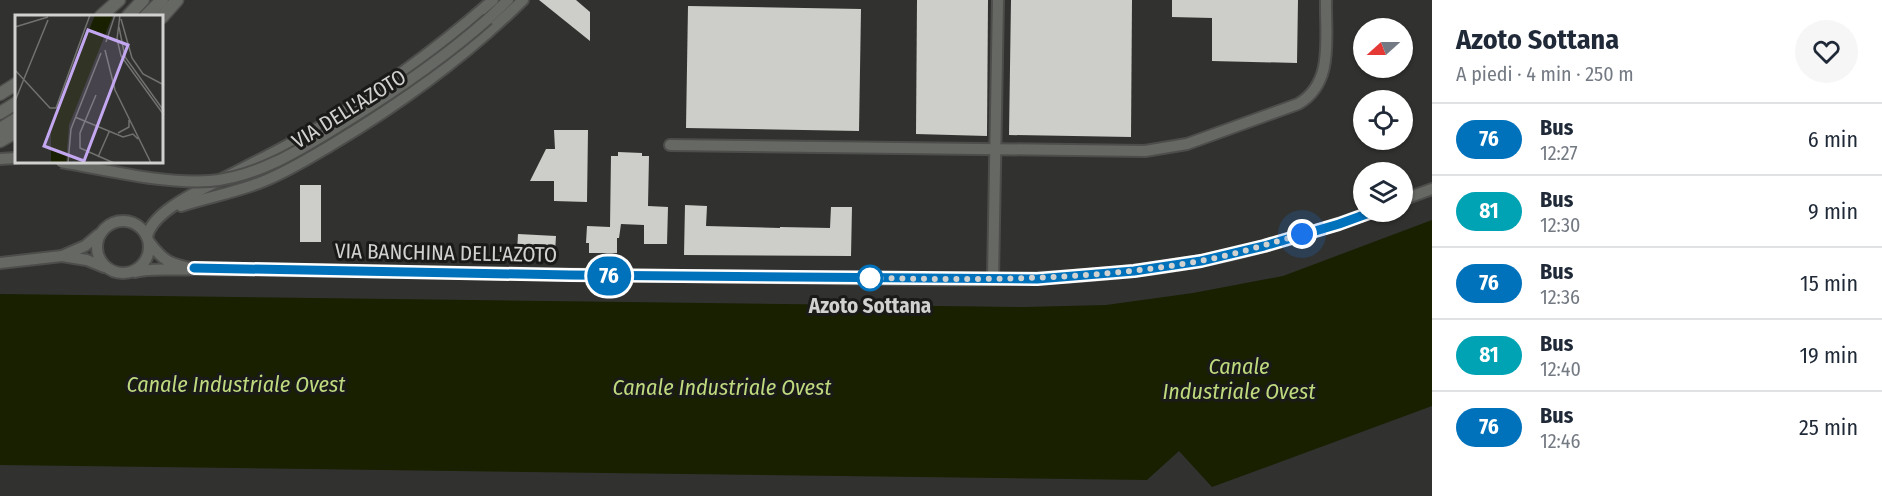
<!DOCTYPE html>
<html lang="it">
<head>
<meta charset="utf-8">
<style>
  :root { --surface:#fff; --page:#f6f6f7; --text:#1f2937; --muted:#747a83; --line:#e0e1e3 }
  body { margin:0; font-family:"Fira Sans Condensed",sans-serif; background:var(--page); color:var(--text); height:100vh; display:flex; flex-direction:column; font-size:22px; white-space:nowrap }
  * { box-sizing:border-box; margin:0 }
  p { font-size:20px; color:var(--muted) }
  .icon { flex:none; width:33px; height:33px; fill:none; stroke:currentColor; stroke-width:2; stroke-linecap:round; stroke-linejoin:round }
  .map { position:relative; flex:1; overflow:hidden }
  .sheet { display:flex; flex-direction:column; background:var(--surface); width:450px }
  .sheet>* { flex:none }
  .badge { padding:0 12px; border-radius:20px; font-size:21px; line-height:39px }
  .needle { width:39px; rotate:249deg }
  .controls { position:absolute; left:1353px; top:18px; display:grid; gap:12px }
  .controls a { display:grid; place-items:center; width:60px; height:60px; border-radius:50%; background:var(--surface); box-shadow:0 2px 4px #0004; font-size:30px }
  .you { position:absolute; width:30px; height:30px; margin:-15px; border:4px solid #fff; border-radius:50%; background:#1a73e8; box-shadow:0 0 0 9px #1a73e833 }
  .map>.badge { position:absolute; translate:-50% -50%; box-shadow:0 0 0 3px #fff }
  .round { display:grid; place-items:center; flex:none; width:63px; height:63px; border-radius:32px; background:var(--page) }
  .overview { display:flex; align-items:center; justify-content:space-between; height:102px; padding:0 24px }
  h1 { font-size:28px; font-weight:700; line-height:45px }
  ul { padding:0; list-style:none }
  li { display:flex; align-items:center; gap:18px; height:72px; padding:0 24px; border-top:2px solid var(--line) }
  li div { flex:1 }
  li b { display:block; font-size:22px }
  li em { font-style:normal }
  li .badge { min-width:66px; font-weight:700; text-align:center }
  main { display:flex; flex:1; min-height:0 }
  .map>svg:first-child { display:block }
</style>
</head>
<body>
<main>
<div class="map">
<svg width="1432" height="496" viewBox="0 0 1432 496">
  <rect width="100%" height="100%" fill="#31322f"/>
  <!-- water -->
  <polygon fill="#182000" points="1432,220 1432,406 1212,487 1179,451 1147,480 0,465 0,294 1024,307 1106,305 1193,293 1283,276"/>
  <!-- building -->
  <g fill="#cdceca">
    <polygon points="539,0 576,0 590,12 590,41"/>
    <polygon points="917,0 988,0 987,136 916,134"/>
    <polygon points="1011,0 1132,0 1131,137 1009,135"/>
    <polygon points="1172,0 1298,0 1297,63 1212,61 1212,18 1172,17"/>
    <polygon points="688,6 861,9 859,131 686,128"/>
    <polygon points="554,130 588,130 587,202 554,201 554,181 530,181 546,149 555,149"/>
    <polygon points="618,152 642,153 642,156 649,156 648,206 668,207 667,244 644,244 644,225 621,224 619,238 617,238 617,253 589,253 589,243 586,243 587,226 610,227 611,156 618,156"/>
    <rect x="300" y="185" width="21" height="57"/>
    <polygon points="685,205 707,206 706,226 780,228 780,227 830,228 831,207 852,207 851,256 684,255"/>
    <polygon points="518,234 556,236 555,252 517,252"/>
  </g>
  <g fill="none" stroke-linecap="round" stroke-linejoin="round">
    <!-- minor casing -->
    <g stroke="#4d4e4b" stroke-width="14">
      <g id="minor">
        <polyline points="488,19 508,0"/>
        <path d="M670 145 1145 151 1187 144 1298 104C1335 83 1325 36 1326 0"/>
        <polyline points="0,159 16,158"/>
        <polyline points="1402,200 1432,189"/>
        <path d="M181 206C208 197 238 192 264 181 289 171 311 157 333 144 402 103 466 56 523 0"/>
        <circle cx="123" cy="247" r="26"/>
        <polyline points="98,235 85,246 62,256 87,260 104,267"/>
        <path d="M147 237C151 215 188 196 208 186 243 168 279 151 313 131 377 93 437 49 493 0"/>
        <polyline points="0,263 62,256"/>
        <path d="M194 269C381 271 568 275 754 277 903 278 1054 288 1200 261 1258 250 1316 232 1372 212"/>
        <path d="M135 272C154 267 174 271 194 269 170 264 164 262 149 242"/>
        <polyline points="993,279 998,0"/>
      </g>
    </g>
    <!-- tertiary casing -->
    <g stroke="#4d4e4b" stroke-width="15">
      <g id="tertiary">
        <polyline points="101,16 119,0"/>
        <polyline points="128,16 143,0"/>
        <polyline points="146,16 162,0"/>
        <polyline points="162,17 177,0"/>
        <polyline points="0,94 16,84"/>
        <polyline points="0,113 16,103"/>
        <polyline points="0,129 16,119"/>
        <polyline points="0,141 16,132"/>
      </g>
    </g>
    <!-- minor -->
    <use href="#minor" stroke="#666864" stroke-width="10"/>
    <!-- tertiary -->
    <use href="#tertiary" stroke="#666864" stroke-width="12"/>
    <!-- minor-bridge casing -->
    <g stroke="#4d4e4b" stroke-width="14" stroke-linecap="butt">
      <path id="minor-bridge" d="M61 162C109 170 160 184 210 181 260 177 306 146 347 121 397 90 444 58 488 19"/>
    </g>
    <!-- minor-bridge -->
    <use href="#minor-bridge" stroke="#666864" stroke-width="10"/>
  </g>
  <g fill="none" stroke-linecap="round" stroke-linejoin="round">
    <!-- line casing -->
    <g stroke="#fff" stroke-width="14">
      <polyline id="line" points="194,268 570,275 1037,279 1134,271 1201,261 1264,246 1339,224 1372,212"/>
    </g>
    <!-- line -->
    <use href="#line" stroke="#0072bc" stroke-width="9"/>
    <!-- walk -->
    <path stroke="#d1d2d0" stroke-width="6" stroke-dasharray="0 10.8" d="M870 278C980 280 1091 281 1200 261 1234 255 1268 244 1302 234"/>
  </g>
  <!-- markers -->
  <circle fill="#fff" stroke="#0072bc" stroke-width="3" cx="870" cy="278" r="12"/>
  <g text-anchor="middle" stroke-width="6" stroke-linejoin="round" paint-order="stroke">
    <!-- street labels -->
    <g font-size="21" fill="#d1d2d0" stroke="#1a1a19">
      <text transform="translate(349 109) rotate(-32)" y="7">VIA DELL'AZOTO</text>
      <text transform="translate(446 253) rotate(1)" y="7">VIA BANCHINA DELL'AZOTO</text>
    </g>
    <!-- stop labels -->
    <g font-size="21" font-weight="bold" fill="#d1d2d0" stroke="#1a1a19">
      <text x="870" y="313">Azoto Sottana</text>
    </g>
    <!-- water labels -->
    <g font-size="22" font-style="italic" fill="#bfda7e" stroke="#1a1a19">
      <text x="1239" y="374">Canale<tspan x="1239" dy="25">Industriale Ovest</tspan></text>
      <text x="236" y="392">Canale Industriale Ovest</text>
      <text x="722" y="395">Canale Industriale Ovest</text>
    </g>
  </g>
  <!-- overview -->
  <g transform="translate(15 15)">
    <rect width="148" height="148" fill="#31322f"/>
    <path d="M80 0H98L54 110 51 148H36V113Z" fill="#182000"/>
    <path fill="none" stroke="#71726f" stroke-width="1.5" d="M105 0 102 24 106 41 149 100M106 4 117 43 128 59 149 70M0 12 33 2M104 12 110 42 149 96M91 27 100 0M90 35 100 75 136 148M0 55 35 93H41L75 0M81 80 65 118V133L99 148M0 86 33 5M60 102 108 122 118 119 123 124M103 118 114 112V105M83 142 94 117M53 148 56 114 86 38"/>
    <path fill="#c4a7f1" fill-opacity="0.15" stroke="#c4a7f1" stroke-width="3" d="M73 15 113 30 69 146 29 131Z"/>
    <rect width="148" height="148" fill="none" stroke="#d1d2d0" stroke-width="3"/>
  </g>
</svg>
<div class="controls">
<a><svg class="needle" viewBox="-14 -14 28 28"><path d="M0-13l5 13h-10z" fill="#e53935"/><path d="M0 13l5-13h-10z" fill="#747a83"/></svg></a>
<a><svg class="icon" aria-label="locate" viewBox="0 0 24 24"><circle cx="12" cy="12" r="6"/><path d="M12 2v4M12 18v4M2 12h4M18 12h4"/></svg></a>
<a><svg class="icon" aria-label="layers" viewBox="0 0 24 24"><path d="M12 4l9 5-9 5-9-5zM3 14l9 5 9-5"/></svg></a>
</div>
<div class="you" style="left:1302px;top:234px"></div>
<b class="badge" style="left:609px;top:276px;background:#0072bc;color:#fff">76</b>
</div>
<section class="sheet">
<div class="overview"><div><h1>Azoto Sottana</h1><p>A piedi · 4 min · 250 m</p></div><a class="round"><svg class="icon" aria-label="heart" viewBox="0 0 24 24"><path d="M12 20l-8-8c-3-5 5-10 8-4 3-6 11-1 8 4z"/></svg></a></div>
<ul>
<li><span class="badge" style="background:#0072bc;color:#fff">76</span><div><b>Bus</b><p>12:27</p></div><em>6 min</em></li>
<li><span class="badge" style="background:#00a3b4;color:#fff">81</span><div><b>Bus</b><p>12:30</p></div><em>9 min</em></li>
<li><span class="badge" style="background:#0072bc;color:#fff">76</span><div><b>Bus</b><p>12:36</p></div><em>15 min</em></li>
<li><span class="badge" style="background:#00a3b4;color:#fff">81</span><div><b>Bus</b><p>12:40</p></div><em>19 min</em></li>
<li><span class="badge" style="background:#0072bc;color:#fff">76</span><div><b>Bus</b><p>12:46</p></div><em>25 min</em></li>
</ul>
</section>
</main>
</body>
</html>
